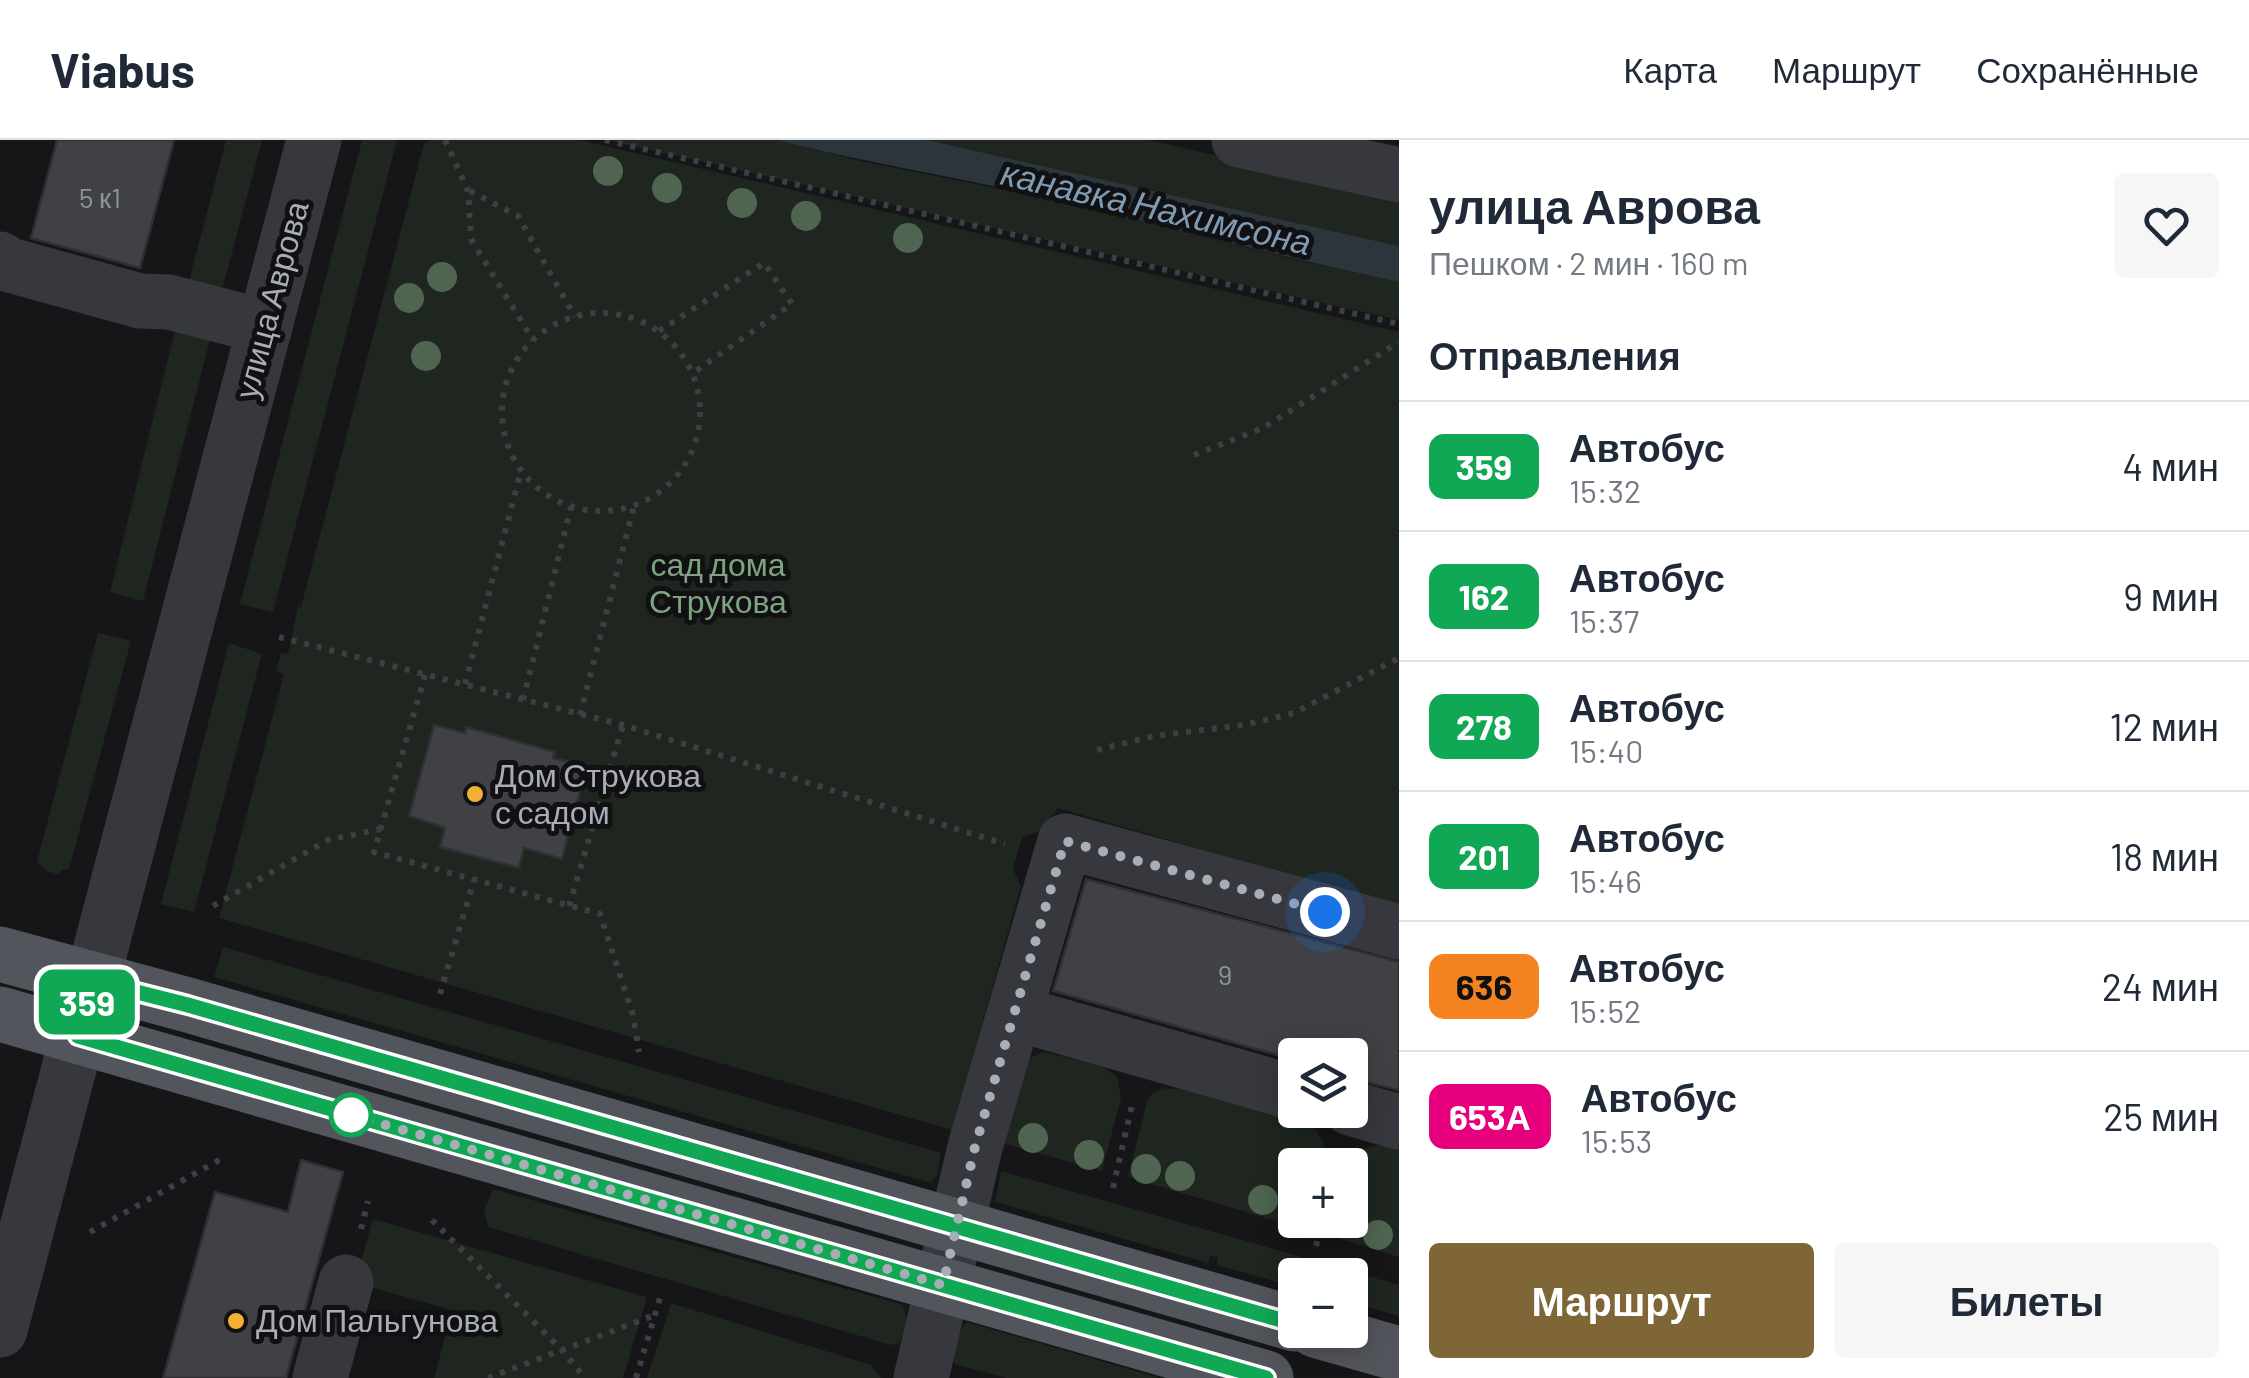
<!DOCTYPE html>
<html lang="ru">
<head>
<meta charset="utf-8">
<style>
  :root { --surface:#fff; --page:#f6f6f7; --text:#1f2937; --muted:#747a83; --line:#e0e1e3; --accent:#7e6636 }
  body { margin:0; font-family:Barlow,sans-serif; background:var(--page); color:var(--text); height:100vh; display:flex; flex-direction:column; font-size:38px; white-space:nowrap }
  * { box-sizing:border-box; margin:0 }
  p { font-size:32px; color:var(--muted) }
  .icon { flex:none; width:55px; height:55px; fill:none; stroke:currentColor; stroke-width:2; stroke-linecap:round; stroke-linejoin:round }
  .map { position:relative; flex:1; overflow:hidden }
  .details { display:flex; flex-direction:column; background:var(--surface); width:850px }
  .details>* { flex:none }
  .badge { padding:0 20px; border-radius:15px; font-size:35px; line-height:65px }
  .fabs { position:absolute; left:1278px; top:898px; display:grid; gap:20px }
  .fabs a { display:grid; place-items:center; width:90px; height:90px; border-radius:10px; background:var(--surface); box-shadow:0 5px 25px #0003; font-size:50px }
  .you { position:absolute; width:50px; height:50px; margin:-25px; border:8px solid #fff; border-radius:50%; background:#1a73e8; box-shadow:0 0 0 15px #1a73e833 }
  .map>.badge { position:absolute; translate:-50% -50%; box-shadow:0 0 0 5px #fff }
  h2 { padding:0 30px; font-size:38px; line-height:90px }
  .round { display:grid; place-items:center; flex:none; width:105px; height:105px; border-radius:10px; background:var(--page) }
  .head { display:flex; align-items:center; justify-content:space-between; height:170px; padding:0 30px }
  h1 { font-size:48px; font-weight:600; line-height:75px }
  .action { display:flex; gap:20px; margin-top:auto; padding:20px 30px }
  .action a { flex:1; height:115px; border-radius:10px; background:var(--accent); color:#fff; font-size:40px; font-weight:600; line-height:115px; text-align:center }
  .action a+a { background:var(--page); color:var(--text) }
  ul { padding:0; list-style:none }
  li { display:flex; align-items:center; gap:30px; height:130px; padding:0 30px; border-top:2px solid var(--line) }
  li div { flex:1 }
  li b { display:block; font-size:38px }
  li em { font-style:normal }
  li .badge { min-width:110px; font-weight:700; text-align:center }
  header { display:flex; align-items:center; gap:60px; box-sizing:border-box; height:140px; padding:0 50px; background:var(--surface); border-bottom:2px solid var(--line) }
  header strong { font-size:48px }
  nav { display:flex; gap:55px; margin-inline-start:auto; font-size:35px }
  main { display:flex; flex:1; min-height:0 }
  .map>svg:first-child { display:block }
</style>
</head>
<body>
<header>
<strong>Viabus</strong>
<nav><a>Карта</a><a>Маршрут</a><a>Сохранённые</a></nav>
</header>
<main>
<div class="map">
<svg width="1399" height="1238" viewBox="0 0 1399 1238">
  <rect width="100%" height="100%" fill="#161618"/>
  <!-- green -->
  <g fill="#1e261f">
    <polygon points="226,0 262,0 220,158 188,145"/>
    <polygon points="362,0 397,0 273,472 240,464"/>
    <polygon points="430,0 579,0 1399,192 1399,767 1058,668 1039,692 1022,697 1013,729 1021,746 952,990 219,778 284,534 276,531 281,513 288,514 298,467 301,467 424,4"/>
    <polygon points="607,0 776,0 865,22 1071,63 1293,119 1399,142 1399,180"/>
    <polygon points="927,0 1148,0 1399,56 1399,106"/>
    <polygon points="176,187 211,195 143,461 110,452"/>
    <polygon points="98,493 131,501 69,729 63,729 58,734 46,731 37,721"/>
    <polygon points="229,503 262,514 194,772 161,764"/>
    <polygon points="223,807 941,1013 937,1035 931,1043 214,837"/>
    <polygon points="1043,912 1102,926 1117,937 1121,958 1102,1031 1002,1003 1027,919"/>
    <polygon points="1164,948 1185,950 1307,983 1316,990 1324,1003 1320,1025 1295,1025 1295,1080 1306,1080 1303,1089 1128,1037 1147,961 1154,952"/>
    <polygon points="1379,1004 1399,1008 1399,1117 1331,1096 1335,1080 1350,1080 1351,1017 1358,1011"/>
    <polygon points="1001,1031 1399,1145 1399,1176 1350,1162 1350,1135 1295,1135 1295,1147 1217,1125 1218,1117 1210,1116 1208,1123 995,1062"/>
    <path d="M493 1049 903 1165C908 1180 907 1190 899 1203L891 1205 488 1087 484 1071Z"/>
    <polygon points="373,1079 647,1157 623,1238 434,1238 452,1170 355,1143"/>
    <polygon points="671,1163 871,1225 881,1238 647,1238"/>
    <path d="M967 1182 1159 1238H1007L954 1224C951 1210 956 1192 967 1182Z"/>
  </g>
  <!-- water -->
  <path fill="#2c353c" d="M776 0H927L1399 106V142C1290 119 1182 90 1074 64 975 40 875 25 776 0Z"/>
  <!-- building -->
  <g fill="#404145" stroke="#303034" stroke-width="2.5">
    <polygon points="57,0 174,0 140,128 31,98"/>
    <polygon points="434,585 465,593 466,587 555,612 553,618 587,626 562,719 524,708 519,728 440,707 445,688 409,676"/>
    <polygon points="1086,739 1399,822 1399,950 1350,938 1350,915 1295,915 1295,920 1053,851"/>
    <polygon points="301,1020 343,1032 286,1238 163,1238 215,1052 288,1072"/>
  </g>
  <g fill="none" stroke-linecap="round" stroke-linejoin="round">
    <!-- path -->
    <g stroke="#3d3f44" stroke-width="6" stroke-dasharray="5 8" stroke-linecap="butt">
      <polyline points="445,0 468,51 471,99 533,200"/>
      <polyline points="605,0 1399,184"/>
      <polyline points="470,51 518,76 575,177"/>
      <circle cx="601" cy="272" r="99"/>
      <polyline points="659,191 764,123 792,164 693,233"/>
      <polyline points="1194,315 1263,288 1399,202"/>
      <polyline points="279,497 623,585 1005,704"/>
      <polyline points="425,535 374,712 600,774 633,875 639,912"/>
      <polyline points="465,544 521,331"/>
      <polyline points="523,560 571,367"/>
      <polyline points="580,575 634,366"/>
      <polyline points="1097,610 1154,596 1244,585 1294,573 1399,518"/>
      <polyline points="213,766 328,700 381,689"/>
      <polyline points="569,766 623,585"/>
      <polyline points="440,854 474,740"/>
      <polyline points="1113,1048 1132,965"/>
      <polyline points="432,1080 562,1210 585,1238"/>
      <polyline points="361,1089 368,1061"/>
      <polyline points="90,1092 221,1019"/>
      <polyline points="1316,1106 1323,1080"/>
      <polyline points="488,1238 655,1175"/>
      <polyline points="636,1238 662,1151"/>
    </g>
    <!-- minor -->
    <g stroke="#37383d" stroke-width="55">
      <polyline points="1239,0 1399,35"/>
      <polyline points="0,119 6,124 140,161 169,162 265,187"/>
      <polyline points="1015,873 1295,953"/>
      <polyline points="1350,968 1399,982"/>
      <polyline points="0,1190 314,0"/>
      <polyline points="320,1238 346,1142"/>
      <polyline points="921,1238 975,1007 1065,701 1399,792"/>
    </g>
    <!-- major -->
    <g stroke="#53555c" stroke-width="55">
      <polyline points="0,814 188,865 1295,1184"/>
      <polyline points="0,874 1266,1238"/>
      <polyline points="1315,1190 1399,1214"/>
    </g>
  </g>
  <!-- trees -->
  <g fill="#506452">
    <circle cx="608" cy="31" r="15"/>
    <circle cx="667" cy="48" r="15"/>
    <circle cx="742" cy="63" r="15"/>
    <circle cx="806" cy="76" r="15"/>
    <circle cx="908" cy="98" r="15"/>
    <circle cx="442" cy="137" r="15"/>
    <circle cx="409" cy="158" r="15"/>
    <circle cx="426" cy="216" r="15"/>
    <circle cx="1033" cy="998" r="15"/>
    <circle cx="1089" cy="1015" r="15"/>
    <circle cx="1146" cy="1029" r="15"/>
    <circle cx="1180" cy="1036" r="15"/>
    <circle cx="1263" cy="1060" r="15"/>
    <circle cx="1378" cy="1095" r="15"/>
  </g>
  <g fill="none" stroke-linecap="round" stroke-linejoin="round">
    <!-- line casing -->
    <g stroke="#fff" stroke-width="22">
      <polyline id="line" points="1266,1238 78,896 93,841 188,865 1295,1184"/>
    </g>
    <!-- line -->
    <use href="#line" stroke="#10a855" stroke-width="15"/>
    <!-- walk -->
    <polyline stroke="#a8adb8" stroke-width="10" stroke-dasharray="0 18" points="351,975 943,1145 975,1007 1065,701 1325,772"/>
  </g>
  <!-- markers -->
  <g fill="#f2b134" stroke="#111113" stroke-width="4">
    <circle cx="475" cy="654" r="10"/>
    <circle cx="236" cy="1181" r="10"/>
  </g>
  <circle fill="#fff" stroke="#10a855" stroke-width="5" cx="351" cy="975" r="20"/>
  <g text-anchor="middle" stroke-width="10" stroke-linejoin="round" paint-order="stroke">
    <!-- number labels -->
    <g font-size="28" fill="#8e929b">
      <text x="100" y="68">5 к1</text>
      <text x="1225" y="845">9</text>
    </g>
    <!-- street labels -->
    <g font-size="32" fill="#a8adb8" stroke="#111113">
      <text transform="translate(272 160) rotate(-75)" y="11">улица Аврова</text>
    </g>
    <!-- park labels -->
    <g font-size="32" fill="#7fa381" stroke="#111113">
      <text x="718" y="436">сад дома<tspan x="718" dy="37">Струкова</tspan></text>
    </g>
    <!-- poi labels -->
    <g font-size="32" fill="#a8adb8" stroke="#111113" text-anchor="start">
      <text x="495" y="647">Дом Струкова<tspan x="495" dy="37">с садом</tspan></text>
      <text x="256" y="1192">Дом Пальгунова</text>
    </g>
    <!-- water labels -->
    <g font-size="35" font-style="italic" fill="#7f9bb3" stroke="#111113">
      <text transform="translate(1156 68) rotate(13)" y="12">канавка Нахимсона</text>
    </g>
  </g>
</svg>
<div class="fabs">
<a><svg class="icon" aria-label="layers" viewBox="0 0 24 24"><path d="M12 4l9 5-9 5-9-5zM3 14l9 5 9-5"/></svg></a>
<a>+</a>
<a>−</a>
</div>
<div class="you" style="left:1325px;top:772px"></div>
<b class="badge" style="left:87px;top:862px;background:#10a855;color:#fff">359</b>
</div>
<section class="details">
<div class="head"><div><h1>улица Аврова</h1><p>Пешком · 2 мин · 160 m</p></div><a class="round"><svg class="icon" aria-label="heart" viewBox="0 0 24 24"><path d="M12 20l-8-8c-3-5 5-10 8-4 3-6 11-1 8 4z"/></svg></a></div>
<h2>Отправления</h2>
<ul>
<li><span class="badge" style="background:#10a855;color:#fff">359</span><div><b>Автобус</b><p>15:32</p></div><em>4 мин</em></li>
<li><span class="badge" style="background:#10a855;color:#fff">162</span><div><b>Автобус</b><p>15:37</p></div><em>9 мин</em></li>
<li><span class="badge" style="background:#10a855;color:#fff">278</span><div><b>Автобус</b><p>15:40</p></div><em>12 мин</em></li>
<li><span class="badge" style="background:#10a855;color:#fff">201</span><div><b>Автобус</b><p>15:46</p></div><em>18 мин</em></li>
<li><span class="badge" style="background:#f58220;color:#111">636</span><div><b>Автобус</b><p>15:52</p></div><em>24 мин</em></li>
<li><span class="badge" style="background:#e6007e;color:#fff">653А</span><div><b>Автобус</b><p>15:53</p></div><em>25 мин</em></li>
</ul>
<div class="action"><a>Маршрут</a><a>Билеты</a></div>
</section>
</main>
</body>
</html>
